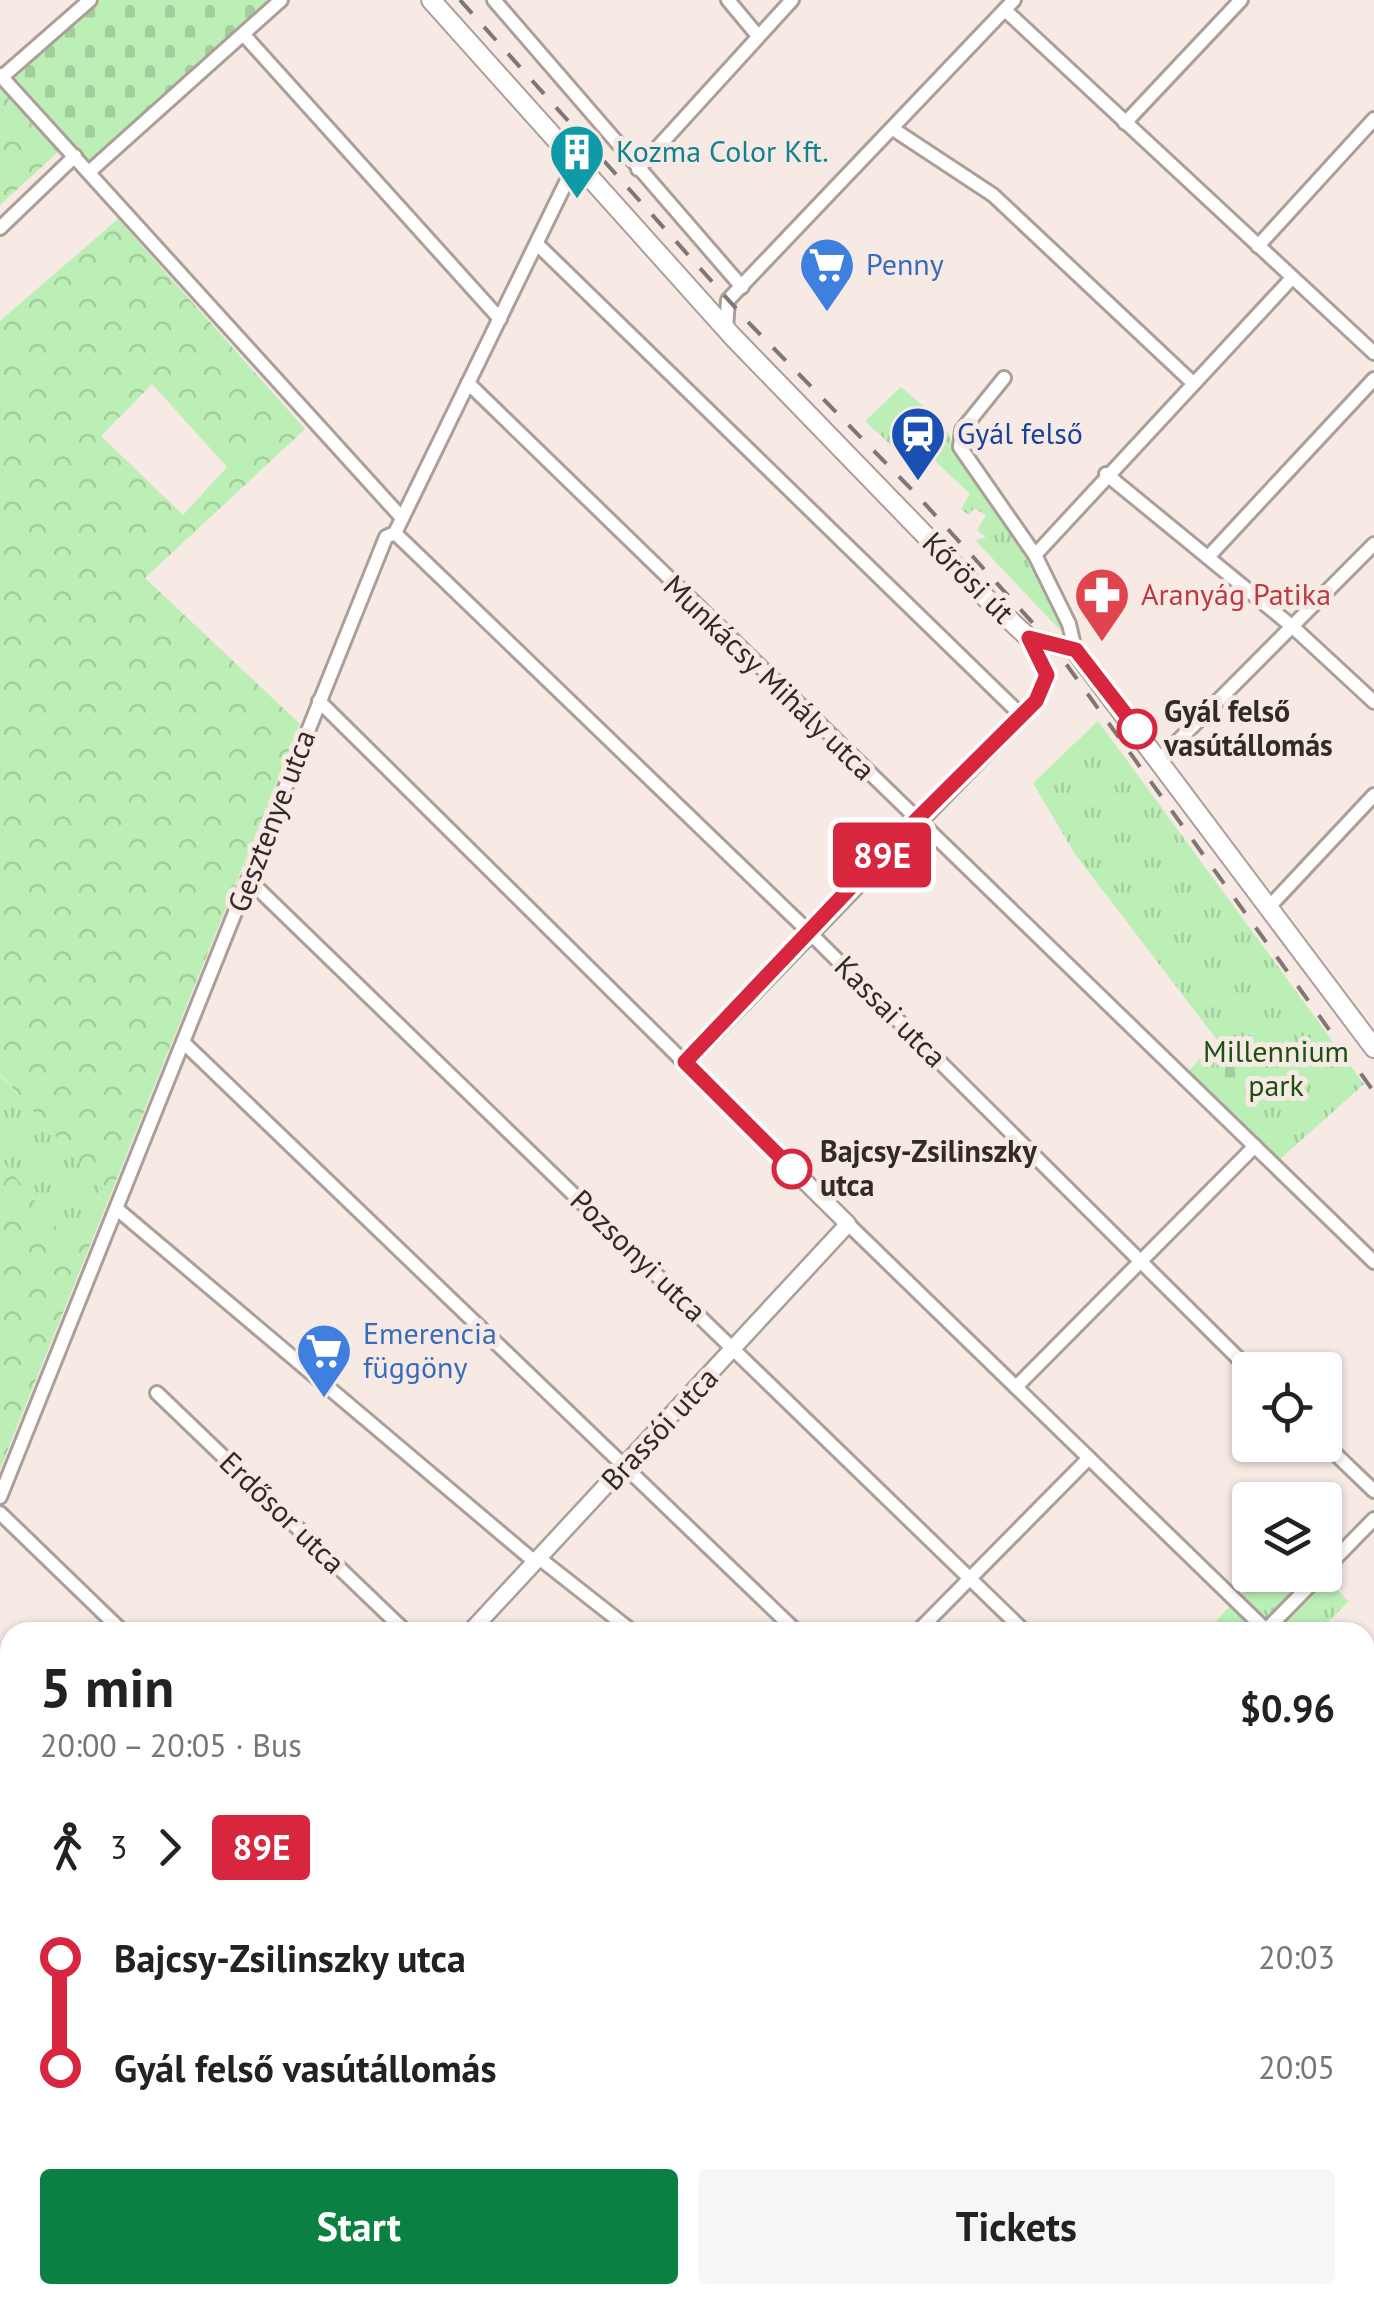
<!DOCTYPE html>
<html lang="en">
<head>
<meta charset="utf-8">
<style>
  :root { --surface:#fff; --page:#f6f6f6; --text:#222; --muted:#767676; --accent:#0b8043 }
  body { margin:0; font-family:"PT Sans",sans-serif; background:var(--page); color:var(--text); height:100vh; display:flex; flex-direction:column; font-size:38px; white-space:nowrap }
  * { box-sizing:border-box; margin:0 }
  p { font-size:32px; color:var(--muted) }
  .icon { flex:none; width:55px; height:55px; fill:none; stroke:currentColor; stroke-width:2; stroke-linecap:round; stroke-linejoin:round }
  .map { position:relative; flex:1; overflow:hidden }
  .drawer { position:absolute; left:0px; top:1622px; width:1375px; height:682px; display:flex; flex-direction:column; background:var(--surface); border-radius:30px 30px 0 0; box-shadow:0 2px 8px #0004 }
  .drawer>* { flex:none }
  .badge { padding:0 20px; border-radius:8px; font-size:35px; line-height:65px }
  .buttons { position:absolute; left:1232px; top:1352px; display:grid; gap:20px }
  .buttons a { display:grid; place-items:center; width:110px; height:110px; border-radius:10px; background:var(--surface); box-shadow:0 2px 8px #0004; font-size:50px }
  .map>.badge { position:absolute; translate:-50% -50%; box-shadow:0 0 0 5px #fff }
  .legs { display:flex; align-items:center; gap:15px; height:110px; padding:0 40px; font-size:32px }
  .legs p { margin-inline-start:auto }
  .head { display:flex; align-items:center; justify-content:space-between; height:170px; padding:0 40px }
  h1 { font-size:55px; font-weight:700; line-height:75px }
  .action { display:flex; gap:20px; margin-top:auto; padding:20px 40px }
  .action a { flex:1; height:115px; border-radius:10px; background:var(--accent); color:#fff; font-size:40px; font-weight:700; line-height:115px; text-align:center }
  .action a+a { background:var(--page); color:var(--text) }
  ul { padding:0 40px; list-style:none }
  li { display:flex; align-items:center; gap:35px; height:110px; font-size:38px }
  li i { display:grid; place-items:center; width:15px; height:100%; margin:0 12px; background:currentColor }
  li i::after { content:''; width:25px; height:25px; margin:-12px; border:8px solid; border-radius:50%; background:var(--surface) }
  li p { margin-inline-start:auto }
  li:first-child i { background:linear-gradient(#0000 50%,currentColor 0) }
  li:last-child i { background:linear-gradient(currentColor 50%,#0000 0) }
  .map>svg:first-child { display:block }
</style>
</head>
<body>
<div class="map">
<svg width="1374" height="2303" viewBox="0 0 1374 2303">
  <defs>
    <pattern id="grass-tufts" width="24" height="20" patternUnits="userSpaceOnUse" patternTransform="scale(2.5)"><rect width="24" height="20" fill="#bcefb6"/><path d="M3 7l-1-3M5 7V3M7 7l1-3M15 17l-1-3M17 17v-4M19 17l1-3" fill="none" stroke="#a2cd9c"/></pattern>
    <pattern id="forest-crowns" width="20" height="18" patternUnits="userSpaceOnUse" patternTransform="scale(2.5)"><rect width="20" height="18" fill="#bcefb6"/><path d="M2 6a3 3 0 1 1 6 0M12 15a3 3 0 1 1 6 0" fill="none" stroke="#a2cd9c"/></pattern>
    <pattern id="cemetery-stones" width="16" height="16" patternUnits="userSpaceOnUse" patternTransform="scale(2.5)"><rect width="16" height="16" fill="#bcefb6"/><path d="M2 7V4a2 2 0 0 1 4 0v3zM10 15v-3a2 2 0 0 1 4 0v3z" fill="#a2cd9c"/></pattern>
  </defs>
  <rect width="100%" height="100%" fill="#f7e9e3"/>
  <!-- education -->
  <g fill="#f5dbe1">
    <polygon points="1365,2202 1374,2210 1374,2303 1302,2303 1293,2295 1365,2295"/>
    <polygon points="845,2295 1068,2295 1060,2303 853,2303"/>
  </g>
  <!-- grass -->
  <g fill="url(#grass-tufts)">
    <polygon points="901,387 944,424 956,452 1027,550 1065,629 1060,630 975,540 986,537 977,530 986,515 974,508 969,515 961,509 970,494 920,447 906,459 865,421"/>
    <polygon points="1098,721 1364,1084 1279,1160 1186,1074 1217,1040 1075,854 1033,783"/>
    <polygon points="0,1075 103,1188 83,1236 64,1237 0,1158"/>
    <polygon points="1259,1575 1321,1575 1349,1601 1318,1632 1206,1632"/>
    <polygon points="57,2295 194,2295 202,2303 65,2303"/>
  </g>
  <!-- forest -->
  <g fill="url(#forest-crowns)" fill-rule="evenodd">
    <polygon points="0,88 58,152 0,205"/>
    <path d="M118 219 305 429 145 578 300 724 0 1469V1158L64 1237 83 1236 103 1189 0 1074V321ZM152 384 227 467 183 515 101 436Z"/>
  </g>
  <!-- cemetery -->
  <g fill="url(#cemetery-stones)">
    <polygon points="90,0 281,0 89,172 2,77"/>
    <polygon points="1232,1058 1273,1098 1250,1119 1211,1078"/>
  </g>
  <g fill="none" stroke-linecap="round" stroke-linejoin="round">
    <!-- minor casing -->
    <g stroke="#ac9f99" stroke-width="18">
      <g id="minor">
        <polyline points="494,0 742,287"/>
        <polyline points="728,0 758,36"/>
        <polyline points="1005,10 1374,353"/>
        <polyline points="244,35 500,319"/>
        <polyline points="0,75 402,518"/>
        <polyline points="2,77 90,0"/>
        <polyline points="1125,123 1241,0"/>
        <polyline points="893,129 993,195 1193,383"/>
        <polyline points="638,169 792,0"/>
        <polyline points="89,172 281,0"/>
        <polyline points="0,228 75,156"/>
        <polyline points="537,244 1022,716"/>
        <polyline points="1258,246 1374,119"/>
        <polyline points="726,329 728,300 1014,0"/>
        <polyline points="1004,378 962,430 960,447 1035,555"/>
        <polyline points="468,383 1374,1262"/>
        <polyline points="1106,474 1294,628 1374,702"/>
        <polyline points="395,533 808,931 1250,1370"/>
        <polyline points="1209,556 1374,379"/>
        <polyline points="1075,650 1069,624 1035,555 1292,278"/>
        <polyline points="319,701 685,1063"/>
        <polyline points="1160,759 1374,544"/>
        <polyline points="250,881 1025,1632"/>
        <polyline points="1269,907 1374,795"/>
        <polyline points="184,1043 797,1632"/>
        <polyline points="117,1209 535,1562"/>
        <polyline points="848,1224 1268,1632"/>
        <polyline points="1016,1387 1255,1146"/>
        <polyline points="157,1393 406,1632"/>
        <polyline points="1325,1444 1374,1491"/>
        <polyline points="0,1497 386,537 395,533 576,162"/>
        <polyline points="0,1513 123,1632"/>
        <polyline points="539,1558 633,1632"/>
        <polyline points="1325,1569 1374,1519"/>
        <polyline points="917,1632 1089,1458"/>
        <polyline points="1264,1632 1320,1575"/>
        <polyline points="1365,1727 1374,1736"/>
        <polyline points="0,1822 10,1831"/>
        <polyline points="1365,1963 1374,1972"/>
        <polyline points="1365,1995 1374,1986"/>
        <polyline points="0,2123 10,2112"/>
        <polyline points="1365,2179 1374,2188"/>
        <polyline points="494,2295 502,2303"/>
        <polyline points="832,2295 840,2303"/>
        <polyline points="660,2303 668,2295"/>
        <polyline points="1071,2303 1079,2295"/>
      </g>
    </g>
    <!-- tertiary casing -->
    <g stroke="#ac9f99" stroke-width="20">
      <g id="tertiary">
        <polyline points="470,1632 848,1224 685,1063 1036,701 1047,675 1029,638"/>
        <polyline points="1104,2295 1112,2303"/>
      </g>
    </g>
    <!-- secondary casing -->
    <g stroke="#ac9f99" stroke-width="22">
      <polyline id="secondary" points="431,0 733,337 989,601 1029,638 1075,650 1374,1048"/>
    </g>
    <!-- minor -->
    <use href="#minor" stroke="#fff" stroke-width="12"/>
    <!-- tertiary -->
    <use href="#tertiary" stroke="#fff" stroke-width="15"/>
    <!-- secondary -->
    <use href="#secondary" stroke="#fff" stroke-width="18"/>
    <!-- rail -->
    <polyline stroke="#7f7773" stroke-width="4" stroke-dasharray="18 18" stroke-linecap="butt" points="460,0 749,323 916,494 1051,643 1374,1092"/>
  </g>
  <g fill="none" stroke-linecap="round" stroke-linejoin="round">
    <!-- line-1 casing -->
    <g stroke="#fff" stroke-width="22">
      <polyline id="line-1" points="792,1169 685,1062 888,848 1036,701 1047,675 1029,638 1076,650 1137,729"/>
    </g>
    <!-- line-1 -->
    <use href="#line-1" stroke="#d7263d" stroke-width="15"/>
  </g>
  <!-- icons -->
  <defs>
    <g id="building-pin" transform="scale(2.875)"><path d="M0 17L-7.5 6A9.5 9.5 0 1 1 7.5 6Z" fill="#0f9aa8" stroke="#f7e9e3"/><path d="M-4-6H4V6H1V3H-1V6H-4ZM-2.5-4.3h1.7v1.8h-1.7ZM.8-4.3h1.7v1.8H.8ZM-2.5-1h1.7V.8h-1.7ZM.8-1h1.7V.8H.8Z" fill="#fff"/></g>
    <g id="supermarket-pin" transform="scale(2.875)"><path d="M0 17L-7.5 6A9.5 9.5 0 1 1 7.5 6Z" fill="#3f7fe0" stroke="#f7e9e3"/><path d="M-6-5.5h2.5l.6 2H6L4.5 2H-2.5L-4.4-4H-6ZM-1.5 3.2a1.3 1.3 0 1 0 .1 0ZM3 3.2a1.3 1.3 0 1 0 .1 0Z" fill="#fff"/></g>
    <g id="station-pin" transform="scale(2.875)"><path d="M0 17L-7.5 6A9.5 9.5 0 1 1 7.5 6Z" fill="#1a4fb4" stroke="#f7e9e3"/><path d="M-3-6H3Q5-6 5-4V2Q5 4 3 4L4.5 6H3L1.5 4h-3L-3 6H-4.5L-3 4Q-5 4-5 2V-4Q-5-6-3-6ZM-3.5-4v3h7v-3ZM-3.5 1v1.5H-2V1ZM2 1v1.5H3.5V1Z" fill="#fff"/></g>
    <g id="pharmacy-pin" transform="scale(2.875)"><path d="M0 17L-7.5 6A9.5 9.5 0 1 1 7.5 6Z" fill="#e0444e" stroke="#f7e9e3"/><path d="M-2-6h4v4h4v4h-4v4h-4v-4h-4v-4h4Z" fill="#fff"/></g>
  </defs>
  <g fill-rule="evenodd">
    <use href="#building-pin" x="577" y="152"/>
    <use href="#supermarket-pin" x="827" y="265"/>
    <use href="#station-pin" x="918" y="434"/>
    <use href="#pharmacy-pin" x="1102" y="595"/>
    <use href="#supermarket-pin" x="324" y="1351"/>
  </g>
  <!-- markers -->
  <g fill="#fff" stroke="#d7263d" stroke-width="5">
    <circle cx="1137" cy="729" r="18"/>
    <circle cx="792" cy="1169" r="18"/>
  </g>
  <g text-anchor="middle" stroke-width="10" stroke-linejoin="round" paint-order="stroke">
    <!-- culture labels -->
    <g font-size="30" fill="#0d838f" stroke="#f7e9e3" text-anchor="start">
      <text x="616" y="162">Kozma Color Kft.</text>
    </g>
    <!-- shop labels -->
    <g font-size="30" fill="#366cbe" stroke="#f7e9e3" text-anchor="start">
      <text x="866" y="275">Penny</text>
      <text x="363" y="1344">Emerencia<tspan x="363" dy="34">függöny</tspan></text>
    </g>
    <!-- transit labels -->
    <g font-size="30" fill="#164399" stroke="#f7e9e3" text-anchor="start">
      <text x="957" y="444">Gyál felső</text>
    </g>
    <!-- street labels -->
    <g font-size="30" fill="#302b29" stroke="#f7e9e3">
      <text transform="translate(968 578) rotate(45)" y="10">Kőrösi út</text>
      <text transform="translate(769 678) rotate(44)" y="10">Munkácsy Mihály utca</text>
      <text transform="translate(272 821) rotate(-69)" y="10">Gesztenye utca</text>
      <text transform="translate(890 1012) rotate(45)" y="10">Kassai utca</text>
      <text transform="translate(638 1256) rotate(44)" y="10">Pozsonyi utca</text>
      <text transform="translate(660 1429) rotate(-47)" y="10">Brassói utca</text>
      <text transform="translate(282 1513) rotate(44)" y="10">Erdősor utca</text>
    </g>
    <!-- health labels -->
    <g font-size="30" fill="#be3a42" stroke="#f7e9e3" text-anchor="start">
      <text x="1141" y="605">Aranyág Patika</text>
    </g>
    <!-- stop labels -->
    <g font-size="30" font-weight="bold" fill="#302b29" stroke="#f7e9e3" text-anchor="start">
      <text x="1164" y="722">Gyál felső<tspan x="1164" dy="34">vasútállomás</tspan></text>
      <text x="820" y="1162">Bajcsy-Zsilinszky<tspan x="820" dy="34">utca</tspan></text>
    </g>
    <!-- park labels -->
    <g font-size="30" fill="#195113" stroke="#f7e9e3">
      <text x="1276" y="1062">Millennium<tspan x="1276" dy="34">park</tspan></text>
    </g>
  </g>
</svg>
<div class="buttons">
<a><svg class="icon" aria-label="locate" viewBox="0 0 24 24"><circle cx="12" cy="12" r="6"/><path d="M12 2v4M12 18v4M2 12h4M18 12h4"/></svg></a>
<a><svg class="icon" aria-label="layers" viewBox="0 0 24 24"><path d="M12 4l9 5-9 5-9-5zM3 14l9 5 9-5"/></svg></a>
</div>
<b class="badge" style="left:882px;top:855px;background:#d7263d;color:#fff">89E</b>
<section class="drawer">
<div class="head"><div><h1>5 min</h1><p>20:00 – 20:05 · Bus</p></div><b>$0.96</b></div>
<div class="legs"><svg class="icon" aria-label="walk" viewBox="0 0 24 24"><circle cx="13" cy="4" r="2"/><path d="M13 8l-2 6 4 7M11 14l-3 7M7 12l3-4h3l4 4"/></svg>3<svg class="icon" aria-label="forward" viewBox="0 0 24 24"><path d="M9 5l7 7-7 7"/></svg><b class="badge" style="background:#d7263d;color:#fff">89E</b></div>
<ul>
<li><i style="color:#d7263d"></i><b>Bajcsy-Zsilinszky utca</b><p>20:03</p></li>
<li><i style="color:#d7263d"></i><b>Gyál felső vasútállomás</b><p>20:05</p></li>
</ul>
<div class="action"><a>Start</a><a>Tickets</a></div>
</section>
</div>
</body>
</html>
